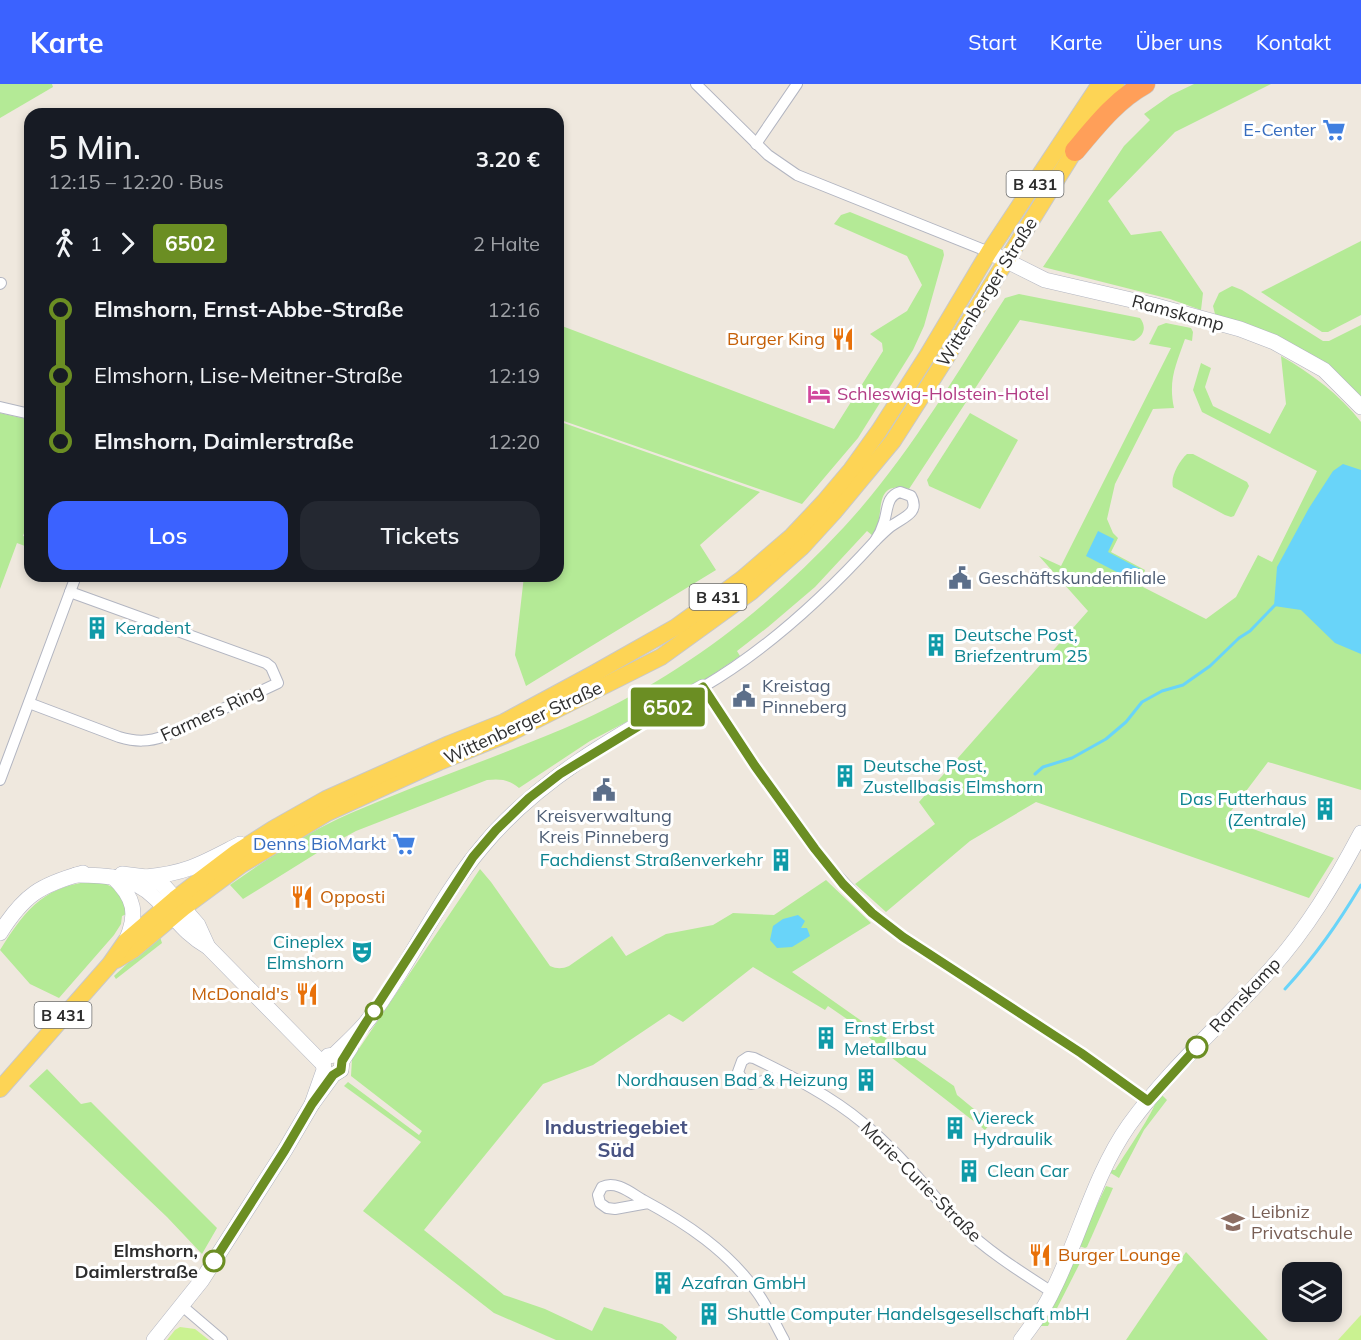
<!DOCTYPE html>
<html lang="de">
<head>
<meta charset="utf-8">
<style>
  :root { --surface:#171b24; --page:#242831; --text:#f1f3f6; --muted:#9ea1a6; --accent:#3b62ff }
  body { margin:0; font-family:Mulish,sans-serif; background:var(--page); color:var(--text); height:100vh; display:flex; flex-direction:column; font-size:22px; white-space:nowrap }
  * { box-sizing:border-box; margin:0 }
  p { font-size:20px; color:var(--muted) }
  .icon { flex:none; width:33px; height:33px; fill:none; stroke:currentColor; stroke-width:2; stroke-linecap:round; stroke-linejoin:round }
  .map { position:relative; flex:1; overflow:hidden }
  .details { position:absolute; left:24px; top:24px; width:540px; height:474px; display:flex; flex-direction:column; background:var(--surface); border-radius:18px; box-shadow:0 3px 9px #0003 }
  .details>* { flex:none }
  .badge { padding:0 12px; border-radius:4px; font-size:21px; line-height:39px }
  .tools { position:absolute; left:1282px; top:1178px; display:grid; gap:12px }
  .tools a { display:grid; place-items:center; width:60px; height:60px; border-radius:12px; background:var(--surface); box-shadow:0 3px 9px #0003; font-size:30px }
  .map>.badge { position:absolute; translate:-50% -50%; box-shadow:0 0 0 3px #fff }
  .legs { display:flex; align-items:center; gap:9px; height:66px; padding:0 24px; font-size:20px }
  .legs p { margin-inline-start:auto }
  .summary { display:flex; align-items:center; justify-content:space-between; height:102px; padding:0 24px }
  h1 { font-size:33px; font-weight:600; line-height:45px }
  .cta { display:flex; gap:12px; margin-top:auto; padding:12px 24px }
  .cta a { flex:1; height:69px; border-radius:18px; background:var(--accent); color:#fff; font-size:24px; font-weight:600; line-height:69px; text-align:center }
  .cta a+a { background:var(--page); color:var(--text) }
  ul { padding:0 24px; list-style:none }
  li { display:flex; align-items:center; gap:21px; height:66px; font-size:22px }
  li i { display:grid; place-items:center; width:9px; height:100%; margin:0 8px; background:currentColor }
  li i::after { content:''; width:15px; height:15px; margin:-8px; border:4px solid; border-radius:50%; background:var(--surface) }
  li p { margin-inline-start:auto }
  li:first-child i { background:linear-gradient(#0000 50%,currentColor 0) }
  li:last-child i { background:linear-gradient(currentColor 50%,#0000 0) }
  header { display:flex; align-items:center; gap:36px; box-sizing:border-box; height:84px; padding:0 30px; background:var(--accent); color:#fff }
  header strong { font-size:28px }
  nav { display:flex; gap:33px; margin-inline-start:auto; font-size:21px }
  .map>svg:first-child { display:block }
</style>
</head>
<body>
<header>
<strong>Karte</strong>
<nav><a>Start</a><a>Karte</a><a>Über uns</a><a>Kontakt</a></nav>
</header>
<div class="map">
<svg width="1361" height="1256" viewBox="0 0 1361 1256">
  <rect width="100%" height="100%" fill="#efe8de"/>
  <!-- green -->
  <g fill="#b4ea96">
    <polygon points="0,0 52,0 53,3 0,34"/>
    <polygon points="1194,0 1271,0 1175,48 1108,117 1131,151 1161,147 1203,209 1201,226 1170,215 1043,183 1124,62 1150,36 1144,30 1171,11"/>
    <polygon points="850,128 943,166 944,171 924,242 913,266 858,354 802,420 558,335 558,269 562,242 834,345 883,267 882,259 870,250 907,227 922,201 907,172 834,140 841,131"/>
    <polygon points="1361,157 1361,231 1328,248 1322,248 1261,208"/>
    <polygon points="1232,202 1242,206 1323,257 1329,257 1361,241 1361,313 1215,230 1213,222 1219,209"/>
    <path d="M1019 210 1140 234C1147 243 1144 252 1134 257L1020 236 909 405C870 396 887 431 873 452L867 447 815 503 768 543 737 567 740 572 699 600 590 657 519 704C508 695 500 695 487 696L356 747 325 764 243 815 230 801C268 774 308 748 351 729 427 696 507 670 583 636 682 591 770 523 844 443 907 375 955 292 1005 214Z"/>
    <path d="M1166 239 1191 244 1193 248 1192 257 1185 255C1176 281 1168 296 1174 324L1153 325 1115 400 1107 435 1113 449 1118 454 1111 468 1145 486 1141 502 1206 535 1236 513 1258 471 1272 478 1317 387 1202 328 1193 306 1201 279 1211 284 1205 303 1213 322 1270 350 1286 320 1281 272C1312 290 1339 310 1361 338V706L1268 678 1225 735 1334 774 1309 814 1036 718 970 757 886 828 855 800 935 740 919 718 1088 527 1039 472 1061 482 1171 264 1149 260 1158 242Z"/>
    <polygon points="0,329 30,336 30,432 23,452 30,454 30,464 17,459 0,505"/>
    <polygon points="970,329 1018,356 980,425 929,402 927,396"/>
    <polygon points="558,337 760,408 700,461 716,486 526,602 515,571 524,492 558,492"/>
    <path d="M1187 370H1193L1247 398 1249 402 1234 432 1231 433 1225 431 1173 403C1170 393 1179 377 1187 370Z"/>
    <path d="M480 785 491 798 550 882C557 885 562 885 569 882L612 852 626 872 666 850 713 841 733 829 774 831 826 796 871 839 792 888 954 1002 957 1011 991 1039 985 1046 887 970 857 942 828 922 825 926 753 883 683 938 669 930 593 981 543 1000 424 1146 504 1211 545 1225 592 1247 604 1223 662 1240 677 1253 676 1256H556L494 1229 363 1127 421 1058 344 1002 348 998 419 1051 422 1047 351 992 352 975Z"/>
    <path d="M99 797C118 805 124 809 129 829L122 832 121 840 114 851 59 914 30 900 0 866C27 823 46 800 99 797Z"/>
    <polygon points="159,850 162,859 116,895 114,892"/>
    <polygon points="47,985 81,1020 91,1018 217,1144 202,1170 167,1133 29,1002"/>
    <path d="M1162 1011 1167 1016 1144 1046 1119 1094 1109 1088 1110 1086H1115C1123 1073 1156 1025 1156 1016Z"/>
    <polygon points="1106,1102 1113,1104 1087,1163 1085,1164 1079,1162 1079,1159"/>
    <polygon points="1186,1168 1268,1256 1126,1256"/>
    <polygon points="1075,1171 1082,1175 1048,1242 1041,1242 1040,1241"/>
  </g>
  <!-- pitch -->
  <g fill="#caf291">
    <polygon points="1361,1231 1361,1256 1338,1256 1359,1233"/>
    <polygon points="180,1243 195,1245 209,1256 167,1256 175,1246"/>
  </g>
  <!-- water -->
  <g fill="#69d4f9">
    <polygon points="1343,380 1361,386 1361,570 1335,559 1301,526 1274,522 1277,483 1309,424 1333,387"/>
    <polygon points="1098,447 1114,455 1108,468 1142,486 1136,498 1086,472"/>
    <polygon points="798,831 805,837 801,844 807,844 810,852 792,863 777,864 770,856 773,842 783,835"/>
  </g>
  <g fill="none" stroke-linecap="round" stroke-linejoin="round">
    <!-- stream -->
    <g stroke="#69d4f9" stroke-width="3">
      <polyline points="1035,690 1043,683 1072,674 1106,655 1126,638 1142,618 1162,607 1183,601 1210,582 1239,554 1250,547 1277,519"/>
      <path d="M1285 905C1316 871 1337 841 1361 801"/>
    </g>
    <!-- street casing -->
    <g stroke="#b2b5c1" stroke-width="12">
      <g id="street">
        <polyline points="696,0 768,71 797,91 989,168"/>
        <polyline points="756,60 797,0"/>
        <polyline points="0,200 1,199"/>
        <polyline points="0,323 30,330"/>
        <path d="M900 408 911 412C921 430 901 434 890 443 885 447 880 452 875 457 879 451 882 445 884 438 888 426 886 412 900 408Z"/>
        <path d="M875 457C825 512 768 565 703 603L755 682 827 780 872 829 903 853 1081 969 1148 1017"/>
        <path d="M29 619 119 653C136 658 148 658 165 652L278 599 271 583 266 579 70 508"/>
        <polyline points="0,696 76,492"/>
        <path d="M787 991 751 1000 742 995 738 988 742 977 748 973 754 974C791 992 831 1012 863 1039 900 1069 928 1107 961 1141 987 1167 1021 1188 1052 1208"/>
        <path d="M648 1119 615 1125 607 1124 600 1119 598 1111 602 1103C616 1096 631 1109 643 1116 686 1139 728 1167 757 1208 768 1223 775 1240 784 1256"/>
        <polyline points="181,1221 222,1256"/>
      </g>
    </g>
    <!-- secondary casing -->
    <g stroke="#b2b5c1" stroke-width="16">
      <g id="secondary">
        <polyline points="989,168 1045,196 1153,221 1240,245 1274,258 1324,286 1361,323"/>
        <polyline points="122,790 146,793 157,797 165,803 198,841 208,863"/>
        <path d="M76 791C104 791 133 792 154 813 175 832 182 848 208 863L322 979"/>
        <path d="M113 793C135 814 138 830 126 857"/>
        <path d="M146 793C188 789 203 779 240 760"/>
        <path d="M0 849C24 811 40 801 83 789"/>
        <path d="M312 1020 324 986 323 977 328 972 334 971C346 959 359 948 369 935 410 880 438 815 482 763 539 693 625 647 703 603"/>
        <polyline points="154,1256 202,1196 285,1066 312,1020 333,991 341,986 342,977 351,963"/>
        <path d="M1021 1256C1033 1240 1045 1224 1053 1206 1080 1152 1094 1091 1129 1041 1170 984 1224 938 1270 886 1307 845 1335 798 1361 749"/>
      </g>
    </g>
    <!-- primary casing -->
    <g stroke="#c8c8c8" stroke-width="18">
      <g id="primary">
        <polyline points="116,876 133,866 183,824 241,781 327,729 439,678 508,650 661,573 751,508 802,463 834,428 893,357 941,282 1116,0"/>
        <polyline points="0,1005 110,880 126,857 175,815 237,768 273,745 326,715 449,660 504,638 593,590 676,543 742,495 792,452 824,418 851,386 879,347 927,272 989,168 1100,0"/>
      </g>
    </g>
    <!-- highway casing -->
    <g stroke="#c8c8c8" stroke-width="21">
      <path id="highway" d="M1075 67C1096 42 1116 16 1145 0"/>
    </g>
    <!-- street -->
    <use href="#street" stroke="#fff" stroke-width="10"/>
    <!-- secondary -->
    <use href="#secondary" stroke="#fff" stroke-width="15"/>
    <!-- primary -->
    <use href="#primary" stroke="#fdd455" stroke-width="16"/>
    <!-- highway -->
    <use href="#highway" stroke="#ff9f59" stroke-width="20"/>
  </g>
  <g fill="none" stroke-linecap="round" stroke-linejoin="round">
    <!-- line-1 casing -->
    <g stroke="#fff" stroke-width="14">
      <polyline id="line-1" points="214,1177 285,1066 312,1020 333,991 341,986 342,977 365,940 473,773 496,746 529,714 560,690 703,603 755,682 815,765 843,800 872,829 903,853 1081,969 1148,1017 1197,963"/>
    </g>
    <!-- line-1 -->
    <use href="#line-1" stroke="#6b8e23" stroke-width="9"/>
  </g>
  <!-- icons -->
  <defs>
    <g id="supermarket-bare" transform="scale(1.8)"><path d="M-6-5.5h2.5l.6 2H6L4.5 2H-2.5L-4.4-4H-6ZM-1.5 3.2a1.3 1.3 0 1 0 .1 0ZM3 3.2a1.3 1.3 0 1 0 .1 0Z" fill="#3f7fe0" stroke="#fff" stroke-width="2.5" paint-order="stroke"/></g>
    <g id="restaurant-bare" transform="scale(1.8)"><path d="M-5-6h1v4h1v-4h1v4h1v-4h1v5L-1.5 .5V6h-2V.5L-5-1ZM5-6V6H3V1.5H1.5Q1.5-4 5-6Z" fill="#e8710a" stroke="#fff" stroke-width="2.5" paint-order="stroke"/></g>
    <g id="hotel-bare" transform="scale(1.8)"><path d="M-6-4.5h1.5V1H6V5H4.5V3h-9V5H-6ZM-4 0a1.8 1.8 0 1 1 3.6 0ZM.5 0V-2.5h3Q6-2.5 6 0Z" fill="#d1479c" stroke="#fff" stroke-width="2.5" paint-order="stroke"/></g>
    <g id="civic-bare" transform="scale(1.8)"><path d="M-.6-6.5H3V-4.5H.6V-3L4-1V1h2V6H-6V1h2V-1L-.6-3ZM-1.2 2.5V6h2.4V2.5Z" fill="#5c6f8a" stroke="#fff" stroke-width="2.5" paint-order="stroke"/></g>
    <g id="building-bare" transform="scale(1.8)"><path d="M-4-6H4V6H1V3H-1V6H-4ZM-2.5-4.3h1.7v1.8h-1.7ZM.8-4.3h1.7v1.8H.8ZM-2.5-1h1.7V.8h-1.7ZM.8-1h1.7V.8H.8Z" fill="#0f9aa8" stroke="#fff" stroke-width="2.5" paint-order="stroke"/></g>
    <g id="theatre-bare" transform="scale(1.8)"><path d="M-5-5.5Q0-4 5-5.5V0Q5 5 0 6Q-5 5-5 0ZM-3.3-2.5H-1v1.5H-3.3ZM1-2.5H3.3v1.5H1ZM-2.8 1Q0 5.5 2.8 1Z" fill="#0f9aa8" stroke="#fff" stroke-width="2.5" paint-order="stroke"/></g>
    <g id="school-bare" transform="scale(1.8)"><path d="M0-5L7-2L0 1L-7-2ZM-4 1L0 2.5L4 1V4Q0 6-4 4Z" fill="#8d6e63" stroke="#fff" stroke-width="2.5" paint-order="stroke"/></g>
  </defs>
  <g fill-rule="evenodd">
    <use href="#supermarket-bare" x="1334" y="46"/>
    <use href="#restaurant-bare" x="843" y="255"/>
    <use href="#hotel-bare" x="819" y="310"/>
    <use href="#civic-bare" x="960" y="494"/>
    <use href="#building-bare" x="97" y="544"/>
    <use href="#building-bare" x="936" y="561"/>
    <use href="#civic-bare" x="744" y="612"/>
    <use href="#building-bare" x="845" y="692"/>
    <use href="#civic-bare" x="604" y="706"/>
    <use href="#building-bare" x="1325" y="725"/>
    <use href="#supermarket-bare" x="404" y="760"/>
    <use href="#building-bare" x="781" y="776"/>
    <use href="#restaurant-bare" x="302" y="813"/>
    <use href="#theatre-bare" x="362" y="868"/>
    <use href="#restaurant-bare" x="307" y="910"/>
    <use href="#building-bare" x="826" y="954"/>
    <use href="#building-bare" x="866" y="996"/>
    <use href="#building-bare" x="955" y="1044"/>
    <use href="#building-bare" x="969" y="1087"/>
    <use href="#school-bare" x="1233" y="1138"/>
    <use href="#restaurant-bare" x="1040" y="1171"/>
    <use href="#building-bare" x="663" y="1199"/>
    <use href="#building-bare" x="709" y="1230"/>
  </g>
  <!-- markers -->
  <g fill="#fff" stroke="#6b8e23" stroke-width="3">
    <circle cx="374" cy="927" r="8"/>
    <circle cx="1197" cy="963" r="10"/>
    <circle cx="214" cy="1177" r="10"/>
  </g>
  <g text-anchor="middle" stroke-width="6" stroke-linejoin="round" paint-order="stroke">
    <!-- shield labels -->
    <g fill="#fff" stroke="#6c6c6c" stroke-width="1.5">
      <rect x="1006.5" y="87" width="57" height="26" rx="4.5"/>
      <rect x="689.5" y="500" width="57" height="26" rx="4.5"/>
      <rect x="34.5" y="918" width="57" height="26" rx="4.5"/>
    </g>
    <g font-size="16" font-weight="bold" fill="#2d2d2d">
      <text x="1035" y="106">B 431</text>
      <text x="718" y="519">B 431</text>
      <text x="63" y="937">B 431</text>
    </g>
    <!-- shop labels -->
    <g font-size="18" fill="#366cbe" stroke="#fff" text-anchor="end">
      <text x="1316" y="52">E-Center</text>
      <text x="386" y="766">Denns BioMarkt</text>
    </g>
    <!-- street labels -->
    <g font-size="18" fill="#2d2d2d" stroke="#fff">
      <text transform="translate(987 208) rotate(-58)" y="6">Wittenberger Straße</text>
      <text transform="translate(1178 229) rotate(15)" y="6">Ramskamp</text>
      <text transform="translate(212 629) rotate(-25)" y="6">Farmers Ring</text>
      <text transform="translate(523 639) rotate(-25)" y="6">Wittenberger Straße</text>
      <text transform="translate(1245 911) rotate(-47)" y="6">Ramskamp</text>
      <text transform="translate(921 1098) rotate(45)" y="6">Marie-Curie-Straße</text>
    </g>
    <!-- food labels -->
    <g font-size="18" fill="#c56008" stroke="#fff" text-anchor="end">
      <text x="825" y="261">Burger King</text>
      <text x="320" y="819" text-anchor="start">Opposti</text>
      <text x="289" y="916">McDonald's</text>
      <text x="1058" y="1177" text-anchor="start">Burger Lounge</text>
    </g>
    <!-- hotel labels -->
    <g font-size="18" fill="#b23c85" stroke="#fff" text-anchor="start">
      <text x="837" y="316">Schleswig-Holstein-Hotel</text>
    </g>
    <!-- service labels -->
    <g font-size="18" fill="#4e5e75" stroke="#fff" text-anchor="start">
      <text x="978" y="500">Geschäftskundenfiliale</text>
      <text x="762" y="608">Kreistag<tspan x="762" dy="21">Pinneberg</tspan></text>
      <text x="604" y="738" text-anchor="middle">Kreisverwaltung<tspan x="604" dy="21">Kreis Pinneberg</tspan></text>
    </g>
    <!-- culture labels -->
    <g font-size="18" fill="#0d838f" stroke="#fff" text-anchor="start">
      <text x="115" y="550">Keradent</text>
      <text x="954" y="557">Deutsche Post,<tspan x="954" dy="21">Briefzentrum 25</tspan></text>
      <text x="863" y="688">Deutsche Post,<tspan x="863" dy="21">Zustellbasis Elmshorn</tspan></text>
      <text x="1307" y="721" text-anchor="end">Das Futterhaus<tspan x="1307" dy="21">(Zentrale)</tspan></text>
      <text x="763" y="782" text-anchor="end">Fachdienst Straßenverkehr</text>
      <text x="344" y="864" text-anchor="end">Cineplex<tspan x="344" dy="21">Elmshorn</tspan></text>
      <text x="844" y="950">Ernst Erbst<tspan x="844" dy="21">Metallbau</tspan></text>
      <text x="848" y="1002" text-anchor="end">Nordhausen Bad &amp; Heizung</text>
      <text x="973" y="1040">Viereck<tspan x="973" dy="21">Hydraulik</tspan></text>
      <text x="987" y="1093">Clean Car</text>
      <text x="681" y="1205">Azafran GmbH</text>
      <text x="727" y="1236">Shuttle Computer Handelsgesellschaft mbH</text>
    </g>
    <!-- education labels -->
    <g font-size="18" fill="#785e54" stroke="#fff" text-anchor="start">
      <text x="1251" y="1134">Leibniz<tspan x="1251" dy="21">Privatschule</tspan></text>
    </g>
    <!-- stop labels -->
    <g font-size="18" font-weight="bold" fill="#2d2d2d" stroke="#fff" text-anchor="end">
      <text x="198" y="1173">Elmshorn,<tspan x="198" dy="21">Daimlerstraße</tspan></text>
    </g>
    <!-- neighbourhood labels -->
    <g font-size="20" font-weight="bold" fill="#485382" stroke="#fff">
      <text x="616" y="1050">Industriegebiet<tspan x="616" dy="23">Süd</tspan></text>
    </g>
  </g>
</svg>
<div class="tools">
<a><svg class="icon" aria-label="layers" viewBox="0 0 24 24"><path d="M12 4l9 5-9 5-9-5zM3 14l9 5 9-5"/></svg></a>
</div>
<b class="badge" style="left:668px;top:623px;background:#6b8e23;color:#fff">6502</b>
<section class="details">
<div class="summary"><div><h1>5 Min.</h1><p>12:15 – 12:20 · Bus</p></div><b>3.20 €</b></div>
<div class="legs"><svg class="icon" aria-label="walk" viewBox="0 0 24 24"><circle cx="13" cy="4" r="2"/><path d="M13 8l-2 6 4 7M11 14l-3 7M7 12l3-4h3l4 4"/></svg>1<svg class="icon" aria-label="forward" viewBox="0 0 24 24"><path d="M9 5l7 7-7 7"/></svg><b class="badge" style="background:#6b8e23;color:#fff">6502</b><p>2 Halte</p></div>
<ul>
<li><i style="color:#6b8e23"></i><b>Elmshorn, Ernst-Abbe-Straße</b><p>12:16</p></li>
<li><i style="color:#6b8e23"></i><span>Elmshorn, Lise-Meitner-Straße</span><p>12:19</p></li>
<li><i style="color:#6b8e23"></i><b>Elmshorn, Daimlerstraße</b><p>12:20</p></li>
</ul>
<div class="cta"><a>Los</a><a>Tickets</a></div>
</section>
</div>
</body>
</html>
